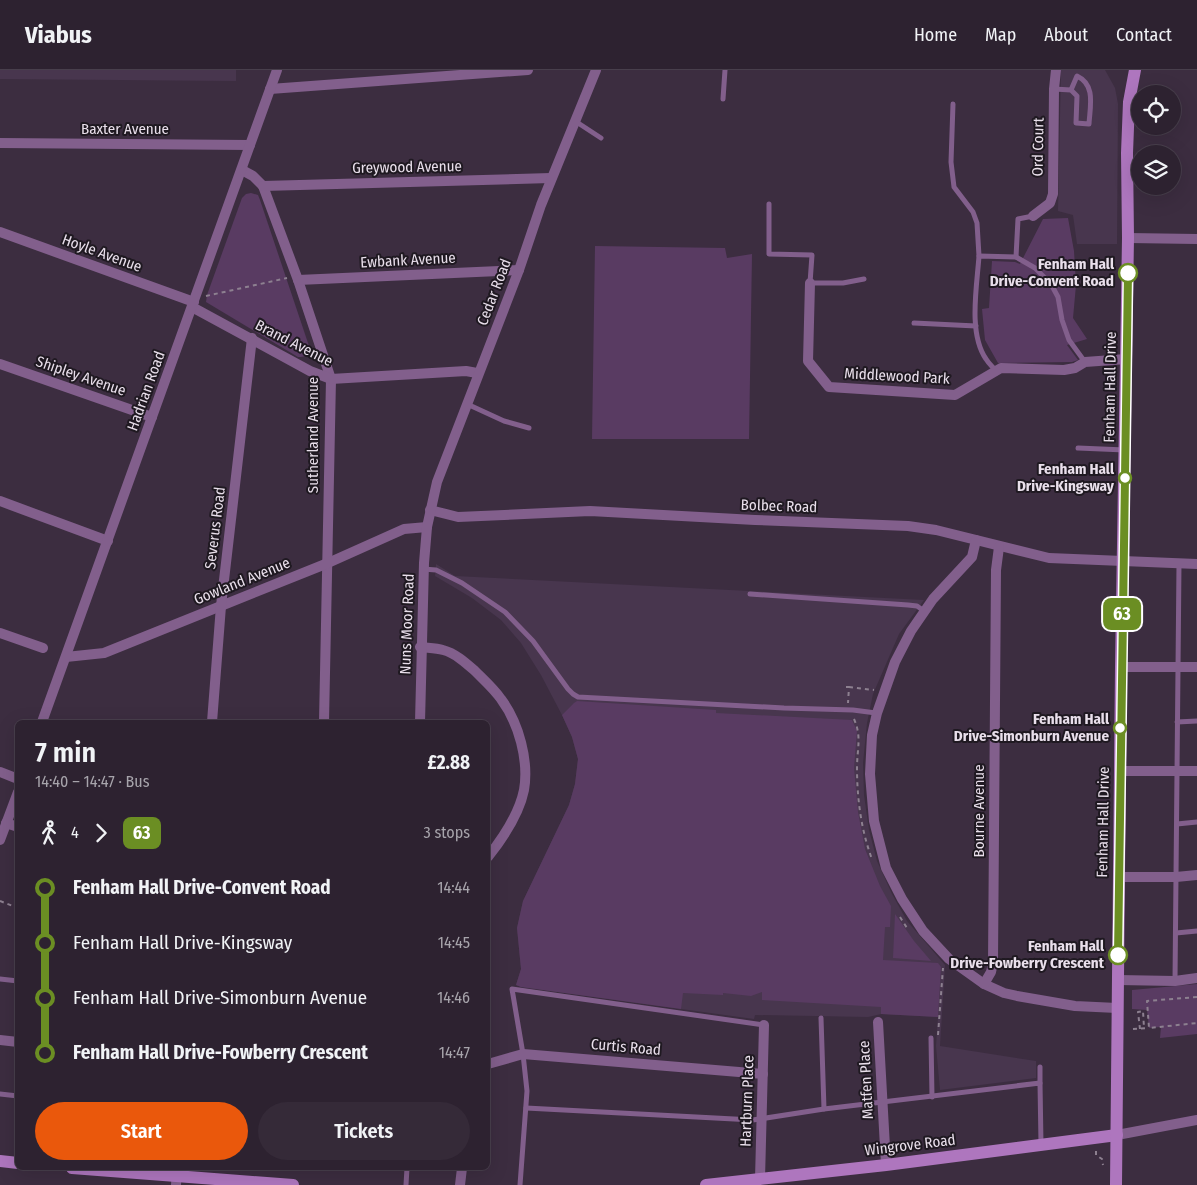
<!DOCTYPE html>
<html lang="en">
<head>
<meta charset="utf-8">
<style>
  :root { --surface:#2d2230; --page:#352a38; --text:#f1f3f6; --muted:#a7a4ab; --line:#483f4c; --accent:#ea580c }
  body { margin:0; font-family:"Fira Sans Condensed",sans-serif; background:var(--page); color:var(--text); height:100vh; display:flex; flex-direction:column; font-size:19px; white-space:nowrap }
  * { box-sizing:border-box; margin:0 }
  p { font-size:16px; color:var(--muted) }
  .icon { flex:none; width:28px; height:28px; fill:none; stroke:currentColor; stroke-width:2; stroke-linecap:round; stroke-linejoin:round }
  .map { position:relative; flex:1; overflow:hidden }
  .drawer { position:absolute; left:15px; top:650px; width:475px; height:450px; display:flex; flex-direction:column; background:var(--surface); border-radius:8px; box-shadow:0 5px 20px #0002,0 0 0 1px var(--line) }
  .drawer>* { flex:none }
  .badge { padding:0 10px; border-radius:8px; font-size:18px; line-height:32px }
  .tools { position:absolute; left:1131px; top:15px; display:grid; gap:10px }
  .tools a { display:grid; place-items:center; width:50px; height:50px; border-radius:50%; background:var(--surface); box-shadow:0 5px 20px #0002,0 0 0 1px var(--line); font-size:25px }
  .map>.badge { position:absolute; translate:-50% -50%; box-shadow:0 0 0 2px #fff }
  .legs { display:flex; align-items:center; gap:8px; height:55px; padding:0 20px; font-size:16px }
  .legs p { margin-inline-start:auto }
  .overview { display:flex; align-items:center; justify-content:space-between; height:85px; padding:0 20px }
  h1 { font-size:28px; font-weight:600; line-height:38px }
  .cta { display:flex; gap:10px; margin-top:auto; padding:10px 20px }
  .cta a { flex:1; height:58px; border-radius:30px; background:var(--accent); color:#fff; font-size:20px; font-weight:600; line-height:58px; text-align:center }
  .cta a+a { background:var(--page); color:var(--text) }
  ul { padding:0 20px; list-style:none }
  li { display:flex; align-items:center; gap:18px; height:55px; font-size:19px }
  li i { display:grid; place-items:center; width:8px; height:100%; margin:0 6px; background:currentColor }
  li i::after { content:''; width:12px; height:12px; margin:-6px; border:4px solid; border-radius:50%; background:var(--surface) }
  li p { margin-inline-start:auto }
  li:first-child i { background:linear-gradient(#0000 50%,currentColor 0) }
  li:last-child i { background:linear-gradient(currentColor 50%,#0000 0) }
  header { display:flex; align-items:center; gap:30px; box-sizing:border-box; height:70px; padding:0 25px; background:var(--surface); border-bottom:1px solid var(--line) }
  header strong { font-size:24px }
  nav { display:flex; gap:28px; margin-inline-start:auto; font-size:18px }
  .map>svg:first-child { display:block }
</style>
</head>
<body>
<header>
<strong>Viabus</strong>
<nav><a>Home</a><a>Map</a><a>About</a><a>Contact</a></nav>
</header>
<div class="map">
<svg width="1197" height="1115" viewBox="0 0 1197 1115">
  <rect width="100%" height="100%" fill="#3c2d40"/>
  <!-- built -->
  <g fill="#48364e">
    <polygon points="0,0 236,0 236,11 0,9"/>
    <polygon points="1061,0 1105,0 1115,18 1118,34 1117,174 1077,174 1073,145 1058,141"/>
    <polygon points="436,494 455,506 924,530 899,564 873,624 867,653 863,693 864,725 869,760 877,791 892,824 907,851 945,895 940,976 1036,991 1036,1008 940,1020 936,976 938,947 881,944 868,947 755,945 754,949 521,917 516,915 521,899 517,858 523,831 569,735 575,714 578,689 572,667 562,645 541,605 521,573 501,550 472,528 435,506"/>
  </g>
  <!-- green -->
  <g fill="#593b62">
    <path d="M251 123 258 125 260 130 310 279C308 286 305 287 298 287L206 232 207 225 242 128 246 124Z"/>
    <polygon points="1068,148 1074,181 1076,215 1073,248 1087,269 1067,275 1078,290 1072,292 998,293 985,270 982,239 989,238 992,191 1015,192 1020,194 1043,149"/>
    <polygon points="595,176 725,178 727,188 752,184 749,369 592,369"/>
    <polygon points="577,631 716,640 716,643 852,650 857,661 854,698 858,742 865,779 880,816 891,836 890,857 885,857 883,890 938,893 941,897 938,947 881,944 881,937 762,930 762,922 751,926 723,923 723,925 683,923 681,939 521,917 516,915 521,899 517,858 523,831 569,735 575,714 578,689 572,667 562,645 574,633"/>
    <polygon points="895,844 914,871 931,891 893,888"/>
    <polygon points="1197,914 1197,964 1160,968 1161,957 1149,958 1147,940 1132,939 1132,920"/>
  </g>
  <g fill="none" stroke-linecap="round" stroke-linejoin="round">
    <!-- path -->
    <g stroke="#8d8090" stroke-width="2" stroke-dasharray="4 4" stroke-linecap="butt">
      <polyline points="206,226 287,208"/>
      <polyline points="846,617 849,617 848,633"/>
      <polyline points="849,617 874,620"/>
      <path d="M854 649C862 667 857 679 857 698 857 728 861 760 872 789"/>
      <polyline points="0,831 18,838"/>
      <polyline points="900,847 907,858"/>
      <polyline points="1197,927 1147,931 1149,958 1197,953"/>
      <polyline points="1133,959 1149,958"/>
      <polyline points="1140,959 1138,942 1143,941 1144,958"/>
      <polyline points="938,965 943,898"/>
      <polyline points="1096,1081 1096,1085 1102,1089 1103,1095"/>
    </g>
    <!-- lane -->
    <g stroke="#825f8c" stroke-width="5">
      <path d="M1054 19 1071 20 1077 26 1076 53 1089 54C1090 36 1096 15 1077 6L1071 20"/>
      <polyline points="723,29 725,0"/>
      <polyline points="953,34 951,92 954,117 973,142 977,153 979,186"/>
      <polyline points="575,51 601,68"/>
      <polyline points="769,134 769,184 812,185 810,213 843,213 864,209"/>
      <polyline points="1016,187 1018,149 1033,146"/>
      <polyline points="914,253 976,256"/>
      <path d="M996 301C993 297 989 294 986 289 968 263 977 216 979 186L1016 187 1035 198 1051 214 1058 227 1062 250 1069 270 1085 292"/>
      <polyline points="467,334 504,351 529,358"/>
      <polyline points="1078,378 1125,380"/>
      <polyline points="423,499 436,500 462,513 505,542 533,571 568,619 573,624 578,627 784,638 853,640 876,643"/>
      <polyline points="750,524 908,535 917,536 924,541"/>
      <polyline points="1177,652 1197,651"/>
      <polyline points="1177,754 1197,752"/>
      <polyline points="1176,863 1197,861"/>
      <polyline points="0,909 18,911"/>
      <polyline points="1175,911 1179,494"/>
      <polyline points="821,948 824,1039"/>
      <polyline points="931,968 932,1027"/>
      <polyline points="1040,997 1040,1013"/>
      <polyline points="0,1024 18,1026"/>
      <polyline points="526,1038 753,1050 824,1039 1040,1013 1041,1074"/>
      <polyline points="406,1115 407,1098"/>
      <polyline points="520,1115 527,1021 523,984 512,919 764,955"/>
    </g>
    <!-- street -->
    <g stroke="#825f8c" stroke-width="10">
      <polyline points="270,19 528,0"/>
      <polyline points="0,73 250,75"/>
      <polyline points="242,100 253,106 263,116 298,210 331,309 324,652"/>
      <polyline points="263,116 551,108"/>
      <polyline points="1033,146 1050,133 1053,124 1054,19 1056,0"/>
      <polyline points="0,162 194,232"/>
      <polyline points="1128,168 1197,169"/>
      <polyline points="298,210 519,200"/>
      <polyline points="810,213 808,291 829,317 955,325 1001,298 1064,300 1075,298 1085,292 1126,289"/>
      <polyline points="192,237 310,301 331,309 466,301 477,303"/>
      <polyline points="0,294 152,347"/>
      <polyline points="0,431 108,471"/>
      <polyline points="430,440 458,447 590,441 755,450 908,456 936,460 1049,488 1197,494"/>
      <polyline points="976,470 972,487 933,529 911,561 895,592 877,643 872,665 870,704 874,751 886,798 902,829 923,861 949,889 984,914 1004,923 1017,926 1075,936 1117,938"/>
      <polyline points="0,563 43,578"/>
      <path d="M420 577C427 578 436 578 443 580 455 583 466 593 475 601 484 610 494 619 501 629 519 653 529 691 524 720 519 745 503 768 488 787"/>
      <polyline points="66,587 104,583 328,493 404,459 427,457"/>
      <polyline points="1121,597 1197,597"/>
      <polyline points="42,652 277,0"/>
      <polyline points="212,652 221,536 252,268"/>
      <polyline points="420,652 424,493 427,457 437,412 519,200 541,135 596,0"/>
      <polyline points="1120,701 1197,701"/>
      <polyline points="0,702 18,709"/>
      <polyline points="6,753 18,757"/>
      <polyline points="0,770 18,722"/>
      <polyline points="1118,807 1176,807 1197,805"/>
      <polyline points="1118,910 1175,911 1197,908"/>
      <polyline points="984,914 991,902 993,893 996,500 999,477"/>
      <polyline points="878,952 886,1095"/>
      <polyline points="0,970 18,972"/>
      <polyline points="488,994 523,984 763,1004"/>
      <polyline points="1117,1065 1197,1050"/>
      <polyline points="760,1109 764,955"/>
      <polyline points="176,1115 177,1098"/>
      <polyline points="460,1115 462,1098"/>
    </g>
    <!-- secondary -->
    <g stroke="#ae76be" stroke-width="12">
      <polyline points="0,1091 18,1093"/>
      <polyline points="72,1098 293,1115"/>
      <polyline points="706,1115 886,1095 1117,1065"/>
      <polyline points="1116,1115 1121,597 1128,168 1127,83 1129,32 1135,0"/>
    </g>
  </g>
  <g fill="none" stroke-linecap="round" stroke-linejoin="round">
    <!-- line-1 casing -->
    <g stroke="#fff" stroke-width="11">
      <polyline id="line-1" points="1118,885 1128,203"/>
    </g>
    <!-- line-1 -->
    <use href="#line-1" stroke="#6b8e23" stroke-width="8"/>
  </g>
  <!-- markers -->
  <g fill="#fff" stroke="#6b8e23" stroke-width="2.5">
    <circle cx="1128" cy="203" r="9"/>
    <circle cx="1125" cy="408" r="6"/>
    <circle cx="1120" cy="658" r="6"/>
    <circle cx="1118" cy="885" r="9"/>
  </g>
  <g text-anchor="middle" stroke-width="4" stroke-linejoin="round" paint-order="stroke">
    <!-- street labels -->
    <g font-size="15" fill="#e9dfeb" stroke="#1f1921">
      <text x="125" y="64">Baxter Avenue</text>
      <text transform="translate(1038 77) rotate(-89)" y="5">Ord Court</text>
      <text transform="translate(407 97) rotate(-1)" y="5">Greywood Avenue</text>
      <text transform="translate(102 183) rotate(20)" y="5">Hoyle Avenue</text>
      <text transform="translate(408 190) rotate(-3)" y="5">Ewbank Avenue</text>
      <text transform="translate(494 222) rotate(-69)" y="5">Cedar Road</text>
      <text transform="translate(294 273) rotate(27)" y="5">Brand Avenue</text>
      <text transform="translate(81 306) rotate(19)" y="5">Shipley Avenue</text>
      <text transform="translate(897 306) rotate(3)" y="5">Middlewood Park</text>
      <text transform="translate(1110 317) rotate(-89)" y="5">Fenham Hall Drive</text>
      <text transform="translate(146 321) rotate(-70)" y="5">Hadrian Road</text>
      <text transform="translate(313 365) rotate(-90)" y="5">Sutherland Avenue</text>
      <text transform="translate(779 436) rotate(2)" y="5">Bolbec Road</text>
      <text transform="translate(215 458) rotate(-83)" y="5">Severus Road</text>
      <text transform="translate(242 511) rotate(-22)" y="5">Gowland Avenue</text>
      <text transform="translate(407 554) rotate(-88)" y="5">Nuns Moor Road</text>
      <text transform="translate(979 741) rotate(-90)" y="5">Bourne Avenue</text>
      <text transform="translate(1103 752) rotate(-89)" y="5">Fenham Hall Drive</text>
      <text transform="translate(626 977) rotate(5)" y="5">Curtis Road</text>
      <text transform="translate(866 1010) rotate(-93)" y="5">Matfen Place</text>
      <text transform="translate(747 1031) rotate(-88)" y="5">Hartburn Place</text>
      <text transform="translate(910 1075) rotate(-7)" y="5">Wingrove Road</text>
    </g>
    <!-- stop labels -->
    <g font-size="15" font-weight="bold" fill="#e9dfeb" stroke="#1f1921" text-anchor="end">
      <text x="1114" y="199">Fenham Hall<tspan x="1114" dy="17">Drive-Convent Road</tspan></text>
      <text x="1114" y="404">Fenham Hall<tspan x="1114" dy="17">Drive-Kingsway</tspan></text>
      <text x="1109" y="654">Fenham Hall<tspan x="1109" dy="17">Drive-Simonburn Avenue</tspan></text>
      <text x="1104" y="881">Fenham Hall<tspan x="1104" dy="17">Drive-Fowberry Crescent</tspan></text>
    </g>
  </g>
</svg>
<div class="tools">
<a><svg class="icon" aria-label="locate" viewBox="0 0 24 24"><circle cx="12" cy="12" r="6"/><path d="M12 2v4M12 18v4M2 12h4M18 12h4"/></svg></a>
<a><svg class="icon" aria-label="layers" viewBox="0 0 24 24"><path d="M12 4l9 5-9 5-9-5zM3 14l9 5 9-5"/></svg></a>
</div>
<b class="badge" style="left:1122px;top:544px;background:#6b8e23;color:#fff">63</b>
<section class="drawer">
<div class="overview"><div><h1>7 min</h1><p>14:40 – 14:47 · Bus</p></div><b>£2.88</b></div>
<div class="legs"><svg class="icon" aria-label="walk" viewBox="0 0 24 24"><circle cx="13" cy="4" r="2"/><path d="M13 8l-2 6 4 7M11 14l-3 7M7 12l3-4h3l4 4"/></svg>4<svg class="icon" aria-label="forward" viewBox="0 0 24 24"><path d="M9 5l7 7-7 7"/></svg><b class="badge" style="background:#6b8e23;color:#fff">63</b><p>3 stops</p></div>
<ul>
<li><i style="color:#6b8e23"></i><b>Fenham Hall Drive-Convent Road</b><p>14:44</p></li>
<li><i style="color:#6b8e23"></i><span>Fenham Hall Drive-Kingsway</span><p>14:45</p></li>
<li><i style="color:#6b8e23"></i><span>Fenham Hall Drive-Simonburn Avenue</span><p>14:46</p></li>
<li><i style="color:#6b8e23"></i><b>Fenham Hall Drive-Fowberry Crescent</b><p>14:47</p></li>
</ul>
<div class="cta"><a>Start</a><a>Tickets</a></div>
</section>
</div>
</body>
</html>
